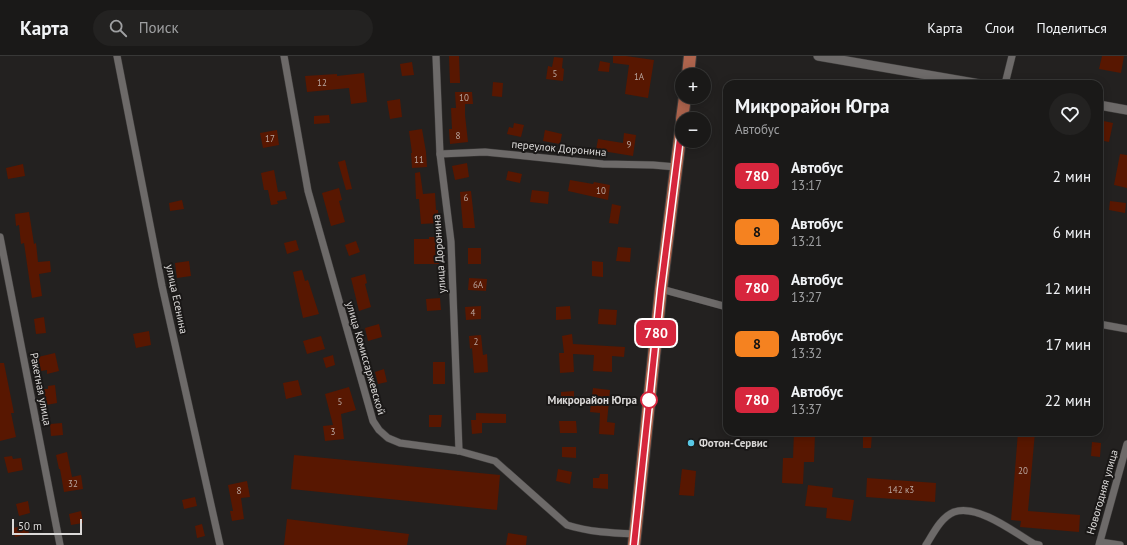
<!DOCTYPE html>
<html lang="ru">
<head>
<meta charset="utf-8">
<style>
  :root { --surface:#1a1918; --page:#232221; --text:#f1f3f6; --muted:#9fa0a2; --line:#383837 }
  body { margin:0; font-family:"PT Sans",sans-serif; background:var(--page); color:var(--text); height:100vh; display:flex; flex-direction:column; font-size:15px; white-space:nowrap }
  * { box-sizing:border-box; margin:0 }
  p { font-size:13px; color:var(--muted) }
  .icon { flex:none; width:22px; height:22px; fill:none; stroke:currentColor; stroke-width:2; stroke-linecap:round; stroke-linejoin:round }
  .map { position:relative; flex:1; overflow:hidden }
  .side { position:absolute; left:723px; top:24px; width:380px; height:356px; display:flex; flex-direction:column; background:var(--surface); border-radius:12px; box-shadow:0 2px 10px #0003,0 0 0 1px var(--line) }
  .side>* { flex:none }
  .badge { padding:0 8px; border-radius:6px; font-size:14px; line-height:26px }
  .fabs { position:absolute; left:675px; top:12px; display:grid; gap:8px }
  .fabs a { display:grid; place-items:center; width:36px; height:36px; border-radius:50%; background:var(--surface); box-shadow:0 2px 10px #0003,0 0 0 1px var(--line); font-size:20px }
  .scale { position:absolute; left:12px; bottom:10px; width:70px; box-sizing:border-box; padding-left:4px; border:2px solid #dbd9d8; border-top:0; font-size:11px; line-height:14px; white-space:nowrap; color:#dbd9d8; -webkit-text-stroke:3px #1a1817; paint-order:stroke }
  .map>.badge { position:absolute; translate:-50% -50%; box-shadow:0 0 0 2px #fff }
  .round { display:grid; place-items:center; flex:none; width:42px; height:42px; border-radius:21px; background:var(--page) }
  .headline { display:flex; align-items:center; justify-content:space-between; height:68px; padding:0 12px }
  h1 { font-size:19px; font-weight:700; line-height:30px }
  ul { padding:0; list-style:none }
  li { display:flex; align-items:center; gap:12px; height:56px; padding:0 12px }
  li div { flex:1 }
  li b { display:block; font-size:15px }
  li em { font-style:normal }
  li .badge { min-width:44px; font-weight:700; text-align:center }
  header { display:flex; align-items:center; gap:24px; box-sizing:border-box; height:56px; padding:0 20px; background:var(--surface); border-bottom:1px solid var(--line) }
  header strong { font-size:19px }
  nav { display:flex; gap:22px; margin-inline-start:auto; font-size:14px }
  .search { width:280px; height:36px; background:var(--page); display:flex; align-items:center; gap:10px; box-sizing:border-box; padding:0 14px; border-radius:22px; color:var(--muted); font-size:15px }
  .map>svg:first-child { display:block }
</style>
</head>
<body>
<header>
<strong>Карта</strong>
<div class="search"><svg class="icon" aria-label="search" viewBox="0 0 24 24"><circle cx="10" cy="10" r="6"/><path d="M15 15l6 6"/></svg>Поиск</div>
<nav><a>Карта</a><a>Слои</a><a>Поделиться</a></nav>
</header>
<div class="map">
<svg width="1127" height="489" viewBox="0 0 1127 489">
  <rect width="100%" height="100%" fill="#232120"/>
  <!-- building -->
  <g fill="#581701">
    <polygon points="449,0 459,0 460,27 450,27"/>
    <polygon points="613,0 626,0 654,4 648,42 625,38 629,9 613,7"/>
    <polygon points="1102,0 1124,0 1121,17 1099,13"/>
    <polygon points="554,1 563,2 562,12 564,13 563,25 546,23 548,10 552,11"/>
    <polygon points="600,5 610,7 609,16 598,15"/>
    <polygon points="412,6 414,19 402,20 400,8"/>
    <polygon points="364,17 367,46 351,48 349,32 307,36 305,20 337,18 337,20"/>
    <polygon points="493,26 503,27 502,41 492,40"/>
    <polygon points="455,36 472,36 473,48 465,48 465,59 468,86 450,88 449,73 452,73 451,52 456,52"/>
    <polygon points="400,43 402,61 390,63 387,45"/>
    <polygon points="329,59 330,67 314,68 314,60"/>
    <polygon points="1099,64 1113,67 1109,86 1099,84"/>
    <polygon points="514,67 524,69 521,81 507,78 509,71 513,72"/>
    <polygon points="422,73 426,96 427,111 412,112 411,97 412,97 409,75"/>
    <polygon points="277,74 279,89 263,92 260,77"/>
    <polygon points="545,74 562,78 560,88 543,85"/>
    <polygon points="624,77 636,79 633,100 596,94 598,83 623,87"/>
    <polygon points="1120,98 1127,99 1127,132 1114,129"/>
    <polygon points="345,104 352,133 346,134 338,106"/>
    <polygon points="467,107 469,121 455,124 452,110"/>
    <polygon points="23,108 25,120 8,123 6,112"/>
    <polygon points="274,114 278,136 285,135 287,143 277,145 278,148 271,149 268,134 264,134 261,117"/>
    <polygon points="508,115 522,118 520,127 506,124"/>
    <polygon points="420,116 423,138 435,137 436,154 438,154 439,167 421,168 419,143 416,143 415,117"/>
    <polygon points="570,124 593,128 594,126 610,129 608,144 568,135"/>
    <polygon points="339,132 342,144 339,145 345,166 331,170 322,137"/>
    <polygon points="532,134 549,136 548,148 530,146"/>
    <polygon points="471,135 475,172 463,172 460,136"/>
    <polygon points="182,144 184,153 170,155 169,147"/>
    <polygon points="1110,145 1126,147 1125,157 1109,154"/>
    <polygon points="612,148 621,150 618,168 609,167"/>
    <polygon points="29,156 34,188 36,187 38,206 50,205 51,216 39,218 42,240 32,242 24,187 21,188 19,169 16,170 15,158"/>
    <polygon points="429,181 439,181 439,208 414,208 414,183 429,183"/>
    <polygon points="296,184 299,194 287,198 284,187"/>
    <polygon points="356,185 360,196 349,200 345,189"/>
    <polygon points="618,191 631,192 630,206 616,205"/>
    <rect x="468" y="192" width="13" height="16"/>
    <polygon points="189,205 191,220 177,222 175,207"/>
    <polygon points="592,205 603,206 603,221 592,220"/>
    <polygon points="302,214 305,225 308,224 319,258 303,262 293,216"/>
    <polygon points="365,218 367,227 365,228 371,251 359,255 351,222"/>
    <polygon points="469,222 487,223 486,235 468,234"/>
    <polygon points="440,242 441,254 427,255 426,243"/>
    <polygon points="481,250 481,263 466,264 465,251"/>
    <polygon points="570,250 571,263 556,264 556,251"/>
    <polygon points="599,253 617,254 616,269 598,268"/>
    <polygon points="44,261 46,277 36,278 34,263"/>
    <polygon points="379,268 382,281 368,285 365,272"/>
    <polygon points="149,275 151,289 136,292 133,278"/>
    <polygon points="572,278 573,288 625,291 624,301 612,300 612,316 593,315 594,299 573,298 574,316 560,317 559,297 564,297 562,280"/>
    <polygon points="481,279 483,299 487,298 488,316 474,317 472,292 470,293 469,280"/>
    <polygon points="321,280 325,293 307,298 303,285"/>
    <polygon points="55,297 59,315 47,318 47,314 41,315 38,301"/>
    <polygon points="333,299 335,309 326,312 323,302"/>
    <rect x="433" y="306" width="12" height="22"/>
    <polygon points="0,307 4,307 14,357 11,357 16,381 0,385"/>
    <polygon points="384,313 387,326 378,328 375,316"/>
    <polygon points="298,324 302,339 286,343 283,327"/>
    <polygon points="55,329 57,347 46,349 44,333 48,333 48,330"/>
    <polygon points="349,331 356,354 341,358 344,383 325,385 323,370 333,369 325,338"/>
    <polygon points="593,332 610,334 607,366 615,367 614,379 599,378 600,357 590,356"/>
    <polygon points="574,335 574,349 561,349 561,336"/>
    <polygon points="476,357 506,358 506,367 482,367 482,377 472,378 471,364 476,364"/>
    <polygon points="429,359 442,359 441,371 429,371"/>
    <polygon points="559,365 576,365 577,377 560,377"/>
    <polygon points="62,367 63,379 51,380 50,368"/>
    <polygon points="794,376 815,377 814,406 804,406 803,428 782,427 783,402 793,402"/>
    <polygon points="863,376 872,376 871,392 863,392"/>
    <polygon points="1018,376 1035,376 1028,455 1080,459 1079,476 1020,471 1021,465 1011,464"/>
    <polygon points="1092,386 1101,387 1100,401 1091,400"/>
    <polygon points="562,391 576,391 576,402 562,401"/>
    <polygon points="67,396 72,421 81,419 83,433 64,436 60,413 59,413 56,399"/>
    <polygon points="294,399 500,419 497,454 291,433"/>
    <polygon points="12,400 13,403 21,402 23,414 8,417 4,401"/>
    <polygon points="558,413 572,416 570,428 556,425"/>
    <polygon points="682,413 696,415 694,440 679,439"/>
    <polygon points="600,418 608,418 608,433 593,432 593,422 599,422"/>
    <polygon points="867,422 936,427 935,446 866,441"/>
    <polygon points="247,425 250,441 241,442 244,463 232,465 230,455 233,455 228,429"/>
    <polygon points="808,429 833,432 832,441 854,444 851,465 826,462 827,452 805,450"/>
    <polygon points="195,441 197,450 184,453 182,444"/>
    <polygon points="28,445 30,457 19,460 16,448"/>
    <polygon points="81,455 83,467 71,469 69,458"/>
    <polygon points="287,463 409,478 407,489 284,489"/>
    <polygon points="202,468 205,480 197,482 195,470"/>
    <polygon points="27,469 29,478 15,481 13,472"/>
    <polygon points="508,477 527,480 526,489 506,489"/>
  </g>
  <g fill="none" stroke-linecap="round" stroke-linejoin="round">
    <!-- minor casing -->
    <g stroke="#3e3c3b" stroke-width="8">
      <g id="minor">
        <polyline points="117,0 162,230 220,489"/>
        <path d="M284 0 308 135 373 365 379 374 388 382 400 387 459 395 495 405 567 469C589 476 612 477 635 478"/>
        <polyline points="436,0 440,98 451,186 459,395"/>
        <polyline points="1005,28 1012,0"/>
        <polyline points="440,98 485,96 603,108 653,109 676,111"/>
        <polyline points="0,181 60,489"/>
        <polyline points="661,233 727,251"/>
        <polyline points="1099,268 1127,273"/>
        <polyline points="1100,486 1120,489"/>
        <path d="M926 489C933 478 941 461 954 456 978 448 1014 476 1034 488L1039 489"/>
        <polyline points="1099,489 1127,388"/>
      </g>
    </g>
    <!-- tertiary casing -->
    <g stroke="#3e3c3b" stroke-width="10">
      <g id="tertiary">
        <polyline points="818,0 980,28"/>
        <polyline points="1099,49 1127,54"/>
      </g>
    </g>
    <!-- primary casing -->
    <g stroke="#3e3c3b" stroke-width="14">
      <g id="primary">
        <polyline points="688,19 690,0"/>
        <polyline points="682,63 685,41"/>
        <polyline points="634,489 661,233 682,66"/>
      </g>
    </g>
    <!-- minor -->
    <use href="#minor" stroke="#6d6a69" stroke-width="7"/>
    <!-- tertiary -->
    <use href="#tertiary" stroke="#6d6a69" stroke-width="9"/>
    <!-- primary -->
    <use href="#primary" stroke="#ae644d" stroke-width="12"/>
  </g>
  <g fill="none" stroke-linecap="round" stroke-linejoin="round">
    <!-- line casing -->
    <g stroke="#fff" stroke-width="9">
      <polyline id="line" points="634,489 661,233 682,66"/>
    </g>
    <!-- line -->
    <use href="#line" stroke="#d7263d" stroke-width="6"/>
  </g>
  <!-- markers -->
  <circle fill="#fff" stroke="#d7263d" stroke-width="2" cx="649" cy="344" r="8"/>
  <circle fill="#59c8e5" stroke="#1a1817" stroke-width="1.5" cx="691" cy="387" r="4"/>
  <g text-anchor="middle" stroke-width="4" stroke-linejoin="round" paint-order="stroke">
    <!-- number labels -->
    <g font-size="9" fill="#baa8a2">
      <text x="555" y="21">5</text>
      <text x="639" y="24">1А</text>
      <text x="322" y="30">12</text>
      <text x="464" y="45">10</text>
      <text x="458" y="83">8</text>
      <text x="270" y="86">17</text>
      <text x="629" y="92">9</text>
      <text x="419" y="107">11</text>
      <text x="601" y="138">10</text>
      <text x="466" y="145">6</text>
      <text x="478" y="232">6А</text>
      <text x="473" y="260">4</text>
      <text x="476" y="289">2</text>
      <text x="340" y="349">5</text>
      <text x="333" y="379">3</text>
      <text x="1023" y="418">20</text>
      <text x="73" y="431">32</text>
      <text x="901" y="437">142 к3</text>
      <text x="239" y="438">8</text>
    </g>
    <!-- street labels -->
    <g font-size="11" fill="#dbd9d8" stroke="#1a1817">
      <text transform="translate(559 92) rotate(5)" y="4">переулок Доронина</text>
      <text transform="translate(439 198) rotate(-94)" y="4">улица Доронина</text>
      <text transform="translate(177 243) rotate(78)" y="4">улица Есенина</text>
      <text transform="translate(366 302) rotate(74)" y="4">улица Комиссаржевской</text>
      <text transform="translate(41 333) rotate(79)" y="4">Ракетная улица</text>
      <text transform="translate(1102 436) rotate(-74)" y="4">Новогодняя улица</text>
    </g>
    <!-- stop labels -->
    <g font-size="11" font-weight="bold" fill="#dbd9d8" stroke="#1a1817" text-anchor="end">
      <text x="637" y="348">Микрорайон Югра</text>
    </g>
    <!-- poi labels -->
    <g font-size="11" font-weight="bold" fill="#dbd9d8" stroke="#1a1817" text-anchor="start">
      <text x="699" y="391">Фотон-Сервис</text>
    </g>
  </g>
</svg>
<div class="fabs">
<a>+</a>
<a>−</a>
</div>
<div class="scale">50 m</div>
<b class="badge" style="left:656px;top:277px;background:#d7263d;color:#fff">780</b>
<section class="side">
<div class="headline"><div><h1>Микрорайон Югра</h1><p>Автобус</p></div><a class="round"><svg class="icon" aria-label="heart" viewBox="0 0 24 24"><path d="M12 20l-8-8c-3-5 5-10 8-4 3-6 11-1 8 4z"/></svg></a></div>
<ul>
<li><span class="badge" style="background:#d7263d;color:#fff">780</span><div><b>Автобус</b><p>13:17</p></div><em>2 мин</em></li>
<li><span class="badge" style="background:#f58220;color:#111">8</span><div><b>Автобус</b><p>13:21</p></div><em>6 мин</em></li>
<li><span class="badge" style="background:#d7263d;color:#fff">780</span><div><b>Автобус</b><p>13:27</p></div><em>12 мин</em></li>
<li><span class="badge" style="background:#f58220;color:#111">8</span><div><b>Автобус</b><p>13:32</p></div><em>17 мин</em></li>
<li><span class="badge" style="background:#d7263d;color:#fff">780</span><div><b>Автобус</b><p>13:37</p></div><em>22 мин</em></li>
</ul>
</section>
</div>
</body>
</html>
